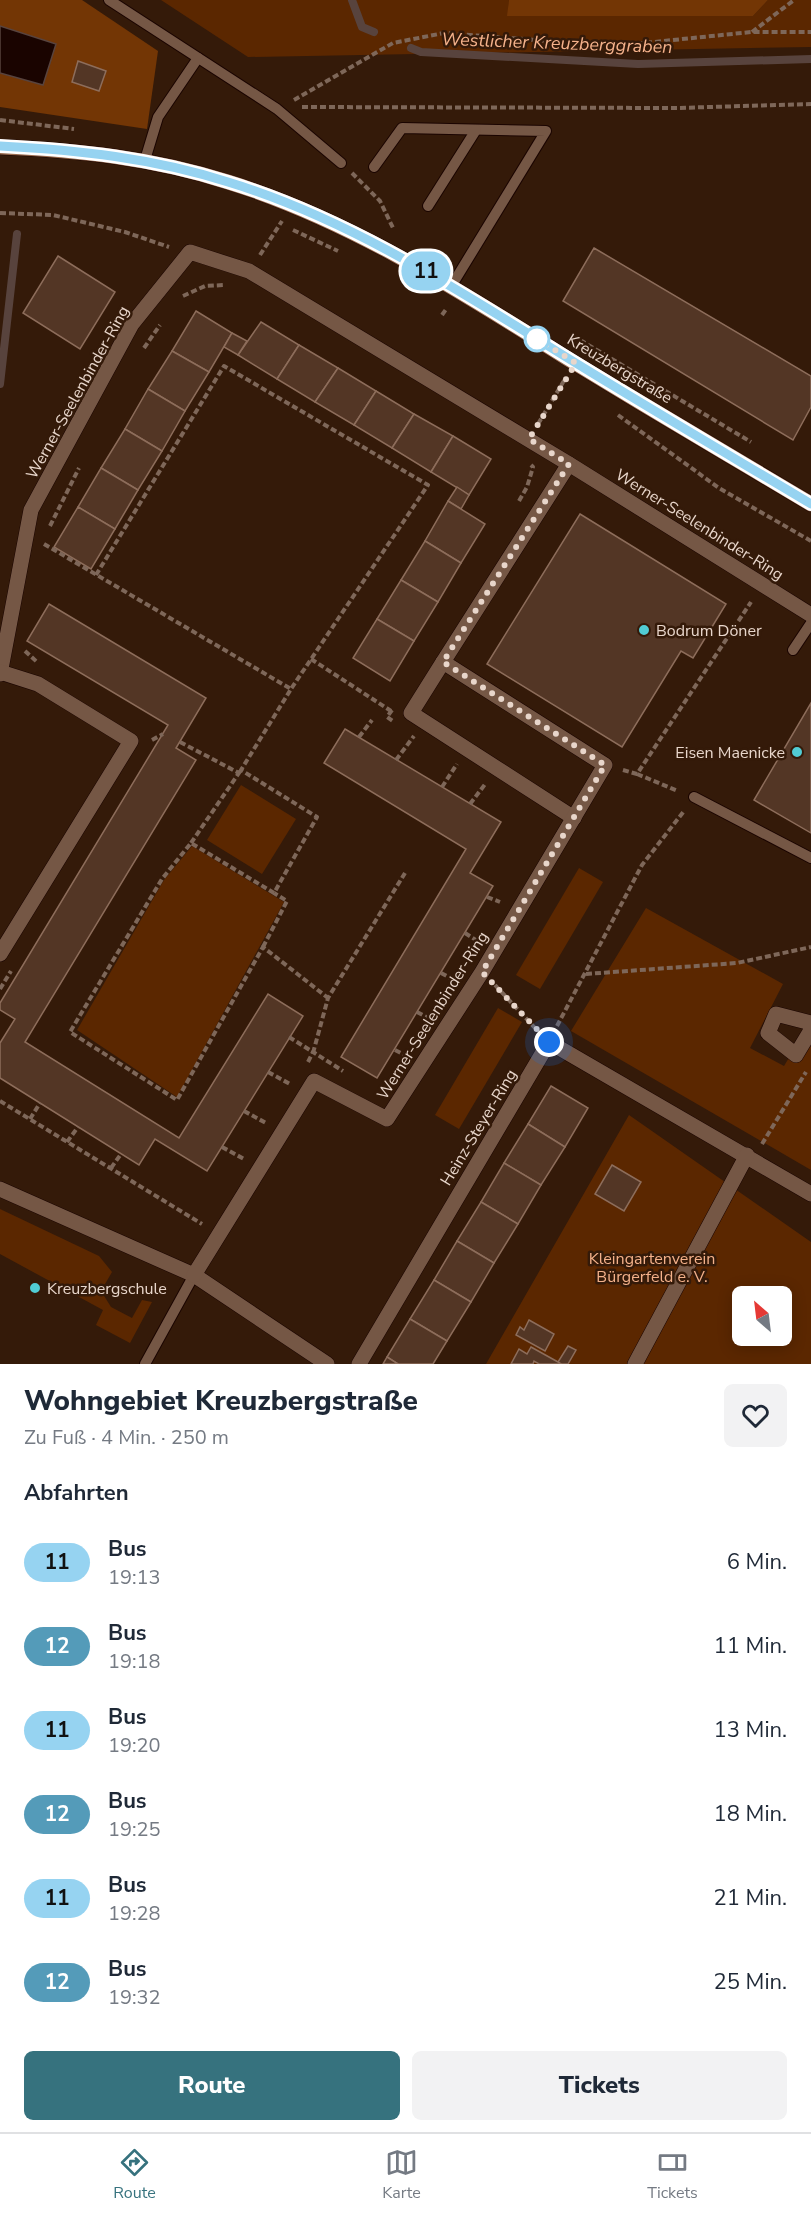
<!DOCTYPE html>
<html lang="de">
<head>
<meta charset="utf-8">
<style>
  :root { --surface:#fff; --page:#f2f2f3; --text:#1f2937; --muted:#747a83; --line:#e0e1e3; --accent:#36727e }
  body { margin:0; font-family:"Nunito Sans",sans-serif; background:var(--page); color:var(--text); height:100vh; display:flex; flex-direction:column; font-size:22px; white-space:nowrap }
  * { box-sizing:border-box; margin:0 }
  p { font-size:20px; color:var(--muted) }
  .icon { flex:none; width:33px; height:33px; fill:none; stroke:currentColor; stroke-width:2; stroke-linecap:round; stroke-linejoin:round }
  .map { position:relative; height:1364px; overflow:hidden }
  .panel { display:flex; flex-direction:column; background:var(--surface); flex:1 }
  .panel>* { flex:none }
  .badge { padding:0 12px; border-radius:20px; font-size:21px; line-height:39px }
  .needle { width:39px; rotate:332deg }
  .fabs { position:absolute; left:732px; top:1286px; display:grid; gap:12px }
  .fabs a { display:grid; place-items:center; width:60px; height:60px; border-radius:9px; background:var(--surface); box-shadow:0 3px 15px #0003; font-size:30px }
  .you { position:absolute; width:30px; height:30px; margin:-15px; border:4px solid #fff; border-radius:50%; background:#1a73e8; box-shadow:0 0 0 9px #1a73e833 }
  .map>.badge { position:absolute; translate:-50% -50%; box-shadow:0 0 0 3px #fff }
  h2 { padding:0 24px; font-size:22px; line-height:54px }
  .round { display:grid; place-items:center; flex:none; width:63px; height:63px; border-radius:9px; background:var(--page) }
  .summary { display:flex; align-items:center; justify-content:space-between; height:102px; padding:0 24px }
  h1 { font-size:28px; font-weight:800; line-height:45px }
  .action { display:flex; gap:12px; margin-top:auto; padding:12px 24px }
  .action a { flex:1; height:69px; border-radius:9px; background:var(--accent); color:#fff; font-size:24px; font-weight:800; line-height:69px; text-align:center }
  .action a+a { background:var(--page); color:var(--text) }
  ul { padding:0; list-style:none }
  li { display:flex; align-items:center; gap:18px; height:84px; padding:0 24px }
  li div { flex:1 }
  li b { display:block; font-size:22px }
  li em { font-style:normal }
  li .badge { min-width:66px; font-weight:700; text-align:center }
  .menu { display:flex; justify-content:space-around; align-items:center; height:84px; border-top:2px solid var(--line); background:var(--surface); font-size:16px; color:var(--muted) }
  .menu a { display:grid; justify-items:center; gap:3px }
  .menu .active { color:var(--accent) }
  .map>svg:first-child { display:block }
</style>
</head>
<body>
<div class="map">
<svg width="811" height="1364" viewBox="0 0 811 1364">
  <rect width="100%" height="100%" fill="#341a09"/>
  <!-- green -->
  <g fill="#5b2700" fill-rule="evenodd">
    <polygon points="161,0 509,0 508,16 753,16 768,0 811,0 811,47 248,57"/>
    <polygon points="241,785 296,819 262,874 207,840"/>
    <polygon points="192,846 284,902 177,1097 77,1030 164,880"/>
    <polygon points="579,868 603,882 540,989 516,975"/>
    <polygon points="646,908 783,984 750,1048 784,1066 811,1021 811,1170 571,1031"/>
    <polygon points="498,1008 522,1022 459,1129 435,1115"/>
    <path d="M629 1115 811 1242V1364H486ZM742 1296H782V1335H742Z"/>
    <polygon points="0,1209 99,1256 112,1272 101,1291 111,1307 132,1318 142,1300 152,1302 130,1343 96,1325 103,1310 0,1254"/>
  </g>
  <!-- forest -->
  <g fill="#733605">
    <polygon points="0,0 82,0 158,51 147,129 0,107"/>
    <polygon points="509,0 768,0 753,16 507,16"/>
  </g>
  <!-- water -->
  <polygon fill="#1a0400" stroke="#58433d" stroke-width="1.5" points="0,26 56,44 43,85 0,73"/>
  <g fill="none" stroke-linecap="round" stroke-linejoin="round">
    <!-- stream -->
    <g stroke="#58433d" stroke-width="8">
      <polyline points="352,0 362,27 374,32"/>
      <polyline points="411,48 421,52 638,64 811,59"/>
      <polyline points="0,384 17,234"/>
    </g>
  </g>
  <!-- building -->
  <g fill="#533625" stroke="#8d6d5b" stroke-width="1.5">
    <polygon points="78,61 106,71 99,91 72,82"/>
    <polygon points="594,248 811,376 811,407 793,440 563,301"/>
    <polygon points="58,256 115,292 80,349 23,313"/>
    <polygon points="196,311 232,333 209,372 172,351"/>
    <polygon points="261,322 299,345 277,379 238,355"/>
    <polygon points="232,333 247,341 238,355 224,347"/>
    <polygon points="299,345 338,368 315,402 277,379"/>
    <polygon points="172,351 209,372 185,411 148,389"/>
    <polygon points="338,368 376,391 354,425 315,402"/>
    <polygon points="148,389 185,411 162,451 125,429"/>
    <polygon points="376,391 414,414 392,448 354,425"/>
    <polygon points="414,414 453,436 431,472 392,448"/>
    <polygon points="125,429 162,451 138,490 101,468"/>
    <polygon points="453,436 491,459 469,495 431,472"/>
    <polygon points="101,468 138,490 115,529 78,507"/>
    <polygon points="457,487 469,495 461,509 448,501"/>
    <polygon points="448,501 485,524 461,563 425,541"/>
    <polygon points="78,507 115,529 91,569 54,547"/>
    <polygon points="580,514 726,604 693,658 681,651 622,747 487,664"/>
    <polygon points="425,541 461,563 438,602 401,580"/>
    <polygon points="401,580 438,602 414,641 377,619"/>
    <polygon points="49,604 206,698 176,748 196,760 25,1042 179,1138 268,994 303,1016 207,1171 155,1139 139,1165 0,1078 0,1043 15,1019 0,1010 0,1003 168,725 27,641"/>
    <polygon points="377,619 414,641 390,681 353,658"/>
    <polygon points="811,703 811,833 754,800"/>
    <polygon points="345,729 501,822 470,873 493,886 377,1078 341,1057 466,849 324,763"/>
    <polygon points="551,1086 588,1108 565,1147 528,1124"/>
    <polygon points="528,1124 565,1147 541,1185 504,1163"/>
    <polygon points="504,1163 541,1185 518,1224 481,1202"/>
    <polygon points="612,1165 641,1182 624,1211 595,1194"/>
    <polygon points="481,1202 518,1224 494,1263 457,1241"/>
    <polygon points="457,1241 494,1263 471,1302 434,1280"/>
    <polygon points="434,1280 471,1302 447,1341 410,1319"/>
    <polygon points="410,1319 447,1341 433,1364 398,1364 387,1357"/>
    <polygon points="529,1320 554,1334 545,1351 516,1335 520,1327 524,1330"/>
    <polygon points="568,1346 576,1350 568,1364 561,1364 558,1362"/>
    <polygon points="531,1347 558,1362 561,1364 539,1364 534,1361 533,1364 511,1364 519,1349 527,1354"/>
    <polygon points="387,1357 398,1364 383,1364"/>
  </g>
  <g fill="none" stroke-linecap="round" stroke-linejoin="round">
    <!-- lane casing -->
    <g stroke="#1a0400" stroke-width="12">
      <g id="lane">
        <polyline points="109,0 277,109 341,163"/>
        <polyline points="145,160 158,117 198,58"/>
        <polyline points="374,167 402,128 546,131 452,285"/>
        <polyline points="428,206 476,130"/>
        <polyline points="793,650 811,623"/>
        <polyline points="694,797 811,858"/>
        <polyline points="145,1364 194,1275"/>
      </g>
    </g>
    <!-- street casing -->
    <g stroke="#1a0400" stroke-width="16">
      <g id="street">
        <polyline points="443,662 411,713 574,818"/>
        <polyline points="0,674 31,510 132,324 190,252 249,271 569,464 811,615"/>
        <polyline points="0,954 131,741 38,684 0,672"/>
        <polyline points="811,1023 776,1014 768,1033 796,1055 811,1030"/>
        <polyline points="0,1189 194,1275 327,1364"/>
        <polyline points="194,1275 314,1081 387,1119 482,972 605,765 443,662 569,464"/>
        <polyline points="359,1364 549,1042 811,1194"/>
        <polyline points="635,1364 747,1155"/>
      </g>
    </g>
    <!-- secondary casing -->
    <g stroke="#1a0400" stroke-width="16">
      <path id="secondary" d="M0 147C78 150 153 158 228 182 353 221 463 293 573 362 652 410 732 457 811 504"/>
    </g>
    <!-- path -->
    <g stroke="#7e6759" stroke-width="4" stroke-dasharray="6 3" stroke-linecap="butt">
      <polyline points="752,32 794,0"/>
      <polyline points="294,100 393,43 444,33 615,46 751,32 811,32"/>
      <polyline points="302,107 677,108 811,104"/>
      <polyline points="0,120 74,129"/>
      <polyline points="352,173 380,201 394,230"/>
      <polyline points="0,213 53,215 125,232 169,247"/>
      <polyline points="293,230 338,251"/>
      <polyline points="260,255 282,221"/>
      <polyline points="183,296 205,286 224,285"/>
      <polyline points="442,315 447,308"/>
      <polyline points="580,340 751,442"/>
      <polyline points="144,348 160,325"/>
      <polyline points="618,415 719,488 811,541"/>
      <polyline points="538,424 565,379"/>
      <polyline points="519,501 527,487 533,467 531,465"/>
      <polyline points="50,526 79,468"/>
      <polyline points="44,544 291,689 241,770 317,817 274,893 191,843 162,879 70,1032 177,1100 263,947 328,998"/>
      <polyline points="96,575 224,366 428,485 291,689"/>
      <polyline points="25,651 37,662"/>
      <polyline points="311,659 391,711"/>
      <polyline points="392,710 387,717 394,722"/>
      <polyline points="359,737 372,720"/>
      <polyline points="152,740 163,734"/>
      <polyline points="180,742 239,773"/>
      <polyline points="396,760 414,736"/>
      <polyline points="623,770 637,774 751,602"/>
      <polyline points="637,774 678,791"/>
      <polyline points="442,787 457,764"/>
      <polyline points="470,804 486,783"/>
      <polyline points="191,843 241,770"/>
      <polyline points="487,897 500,902"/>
      <polyline points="465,933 479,942"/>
      <polyline points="263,947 287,901 274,893"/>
      <polyline points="441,973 454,980"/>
      <polyline points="586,974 737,963 811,947"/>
      <polyline points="495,985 535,1028"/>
      <polyline points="0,989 11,971"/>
      <polyline points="417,1012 430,1019"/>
      <polyline points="557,1026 642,865 684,811"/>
      <polyline points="289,1037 313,1052"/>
      <polyline points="395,1050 407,1056"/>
      <polyline points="313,1053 328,998 405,873"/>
      <polyline points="308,1062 313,1052 343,1071"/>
      <polyline points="268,1072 290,1084"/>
      <polyline points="0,1101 202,1224"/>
      <polyline points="244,1111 266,1123"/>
      <polyline points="30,1119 40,1103"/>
      <polyline points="67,1142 78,1127"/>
      <polyline points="762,1144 806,1072"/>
      <polyline points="222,1147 244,1159"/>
      <polyline points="111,1168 121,1154"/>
    </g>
    <!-- lane -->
    <use href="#lane" stroke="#755745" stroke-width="10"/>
    <!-- street -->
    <use href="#street" stroke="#755745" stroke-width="15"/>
    <!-- secondary -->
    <use href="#secondary" stroke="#9b6d50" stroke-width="15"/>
  </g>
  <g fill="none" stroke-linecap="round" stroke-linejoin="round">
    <!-- line casing -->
    <g stroke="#fff" stroke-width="14">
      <path id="line" d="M0 146C78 150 153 158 228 182 350 219 458 290 566 357 647 407 729 455 811 504"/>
    </g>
    <!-- line -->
    <use href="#line" stroke="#96d3f1" stroke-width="9"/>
    <!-- walk -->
    <polyline stroke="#e8d6cb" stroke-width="6" stroke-dasharray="0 10.8" points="537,339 576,363 529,439 569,464 443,662 605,765 482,972 549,1042"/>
  </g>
  <!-- markers -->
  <circle fill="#fff" stroke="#96d3f1" stroke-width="3" cx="537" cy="339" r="12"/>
  <g fill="#51ccd4" stroke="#341a09" stroke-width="2">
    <circle cx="644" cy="630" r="6"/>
    <circle cx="797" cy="752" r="6"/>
    <circle cx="35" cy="1288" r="6"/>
  </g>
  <g text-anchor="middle" stroke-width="5" stroke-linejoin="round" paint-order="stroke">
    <!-- street labels -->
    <g font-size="16" fill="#e8d6cb" stroke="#341a09">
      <text transform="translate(620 368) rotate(31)" y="6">Kreuzbergstraße</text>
      <text transform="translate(77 392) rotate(-61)" y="6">Werner-Seelenbinder-Ring</text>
      <text transform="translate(700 524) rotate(32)" y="6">Werner-Seelenbinder-Ring</text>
      <text transform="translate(432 1015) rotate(-58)" y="6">Werner-Seelenbinder-Ring</text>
      <text transform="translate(478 1127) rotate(-59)" y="6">Heinz-Steyer-Ring</text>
    </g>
    <!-- poi labels -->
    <g font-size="16" fill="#e8d6cb" stroke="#341a09" text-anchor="start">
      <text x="656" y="636">Bodrum Döner</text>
      <text x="785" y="758" text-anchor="end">Eisen Maenicke</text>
      <text x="47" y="1294">Kreuzbergschule</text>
    </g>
    <!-- park labels -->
    <g font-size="16" fill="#f4b18a" stroke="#341a09">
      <text x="652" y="1264">Kleingartenverein<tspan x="652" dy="18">Bürgerfeld e. V.</tspan></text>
    </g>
    <!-- water labels -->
    <g font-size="18" font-style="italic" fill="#f5b28b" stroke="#341a09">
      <text transform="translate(557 43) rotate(2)" y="6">Westlicher Kreuzberggraben</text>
    </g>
  </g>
</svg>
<div class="fabs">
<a><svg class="needle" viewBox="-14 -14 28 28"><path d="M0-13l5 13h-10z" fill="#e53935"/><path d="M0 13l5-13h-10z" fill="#747a83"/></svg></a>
</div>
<div class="you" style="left:549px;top:1042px"></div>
<b class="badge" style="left:426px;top:271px;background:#96d3f1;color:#111">11</b>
</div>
<section class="panel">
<div class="summary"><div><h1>Wohngebiet Kreuzbergstraße</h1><p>Zu Fuß · 4 Min. · 250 m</p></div><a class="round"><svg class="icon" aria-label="heart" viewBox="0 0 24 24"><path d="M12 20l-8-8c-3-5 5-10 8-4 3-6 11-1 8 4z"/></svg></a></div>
<h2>Abfahrten</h2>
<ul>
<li><span class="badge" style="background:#96d3f1;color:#111">11</span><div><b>Bus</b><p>19:13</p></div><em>6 Min.</em></li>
<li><span class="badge" style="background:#549bb9;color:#fff">12</span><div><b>Bus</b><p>19:18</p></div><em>11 Min.</em></li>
<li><span class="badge" style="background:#96d3f1;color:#111">11</span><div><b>Bus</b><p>19:20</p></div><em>13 Min.</em></li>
<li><span class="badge" style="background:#549bb9;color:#fff">12</span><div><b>Bus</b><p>19:25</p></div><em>18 Min.</em></li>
<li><span class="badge" style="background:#96d3f1;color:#111">11</span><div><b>Bus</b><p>19:28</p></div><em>21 Min.</em></li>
<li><span class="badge" style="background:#549bb9;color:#fff">12</span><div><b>Bus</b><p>19:32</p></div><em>25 Min.</em></li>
</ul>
<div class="action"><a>Route</a><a>Tickets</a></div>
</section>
<nav class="menu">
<a class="active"><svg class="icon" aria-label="directions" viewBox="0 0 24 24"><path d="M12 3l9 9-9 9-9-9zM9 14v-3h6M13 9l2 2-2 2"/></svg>Route</a>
<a><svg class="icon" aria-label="map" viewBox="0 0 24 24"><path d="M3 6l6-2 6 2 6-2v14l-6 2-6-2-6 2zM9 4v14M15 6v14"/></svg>Karte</a>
<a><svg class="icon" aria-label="tickets" viewBox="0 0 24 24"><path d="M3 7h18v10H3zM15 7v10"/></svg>Tickets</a>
</nav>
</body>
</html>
